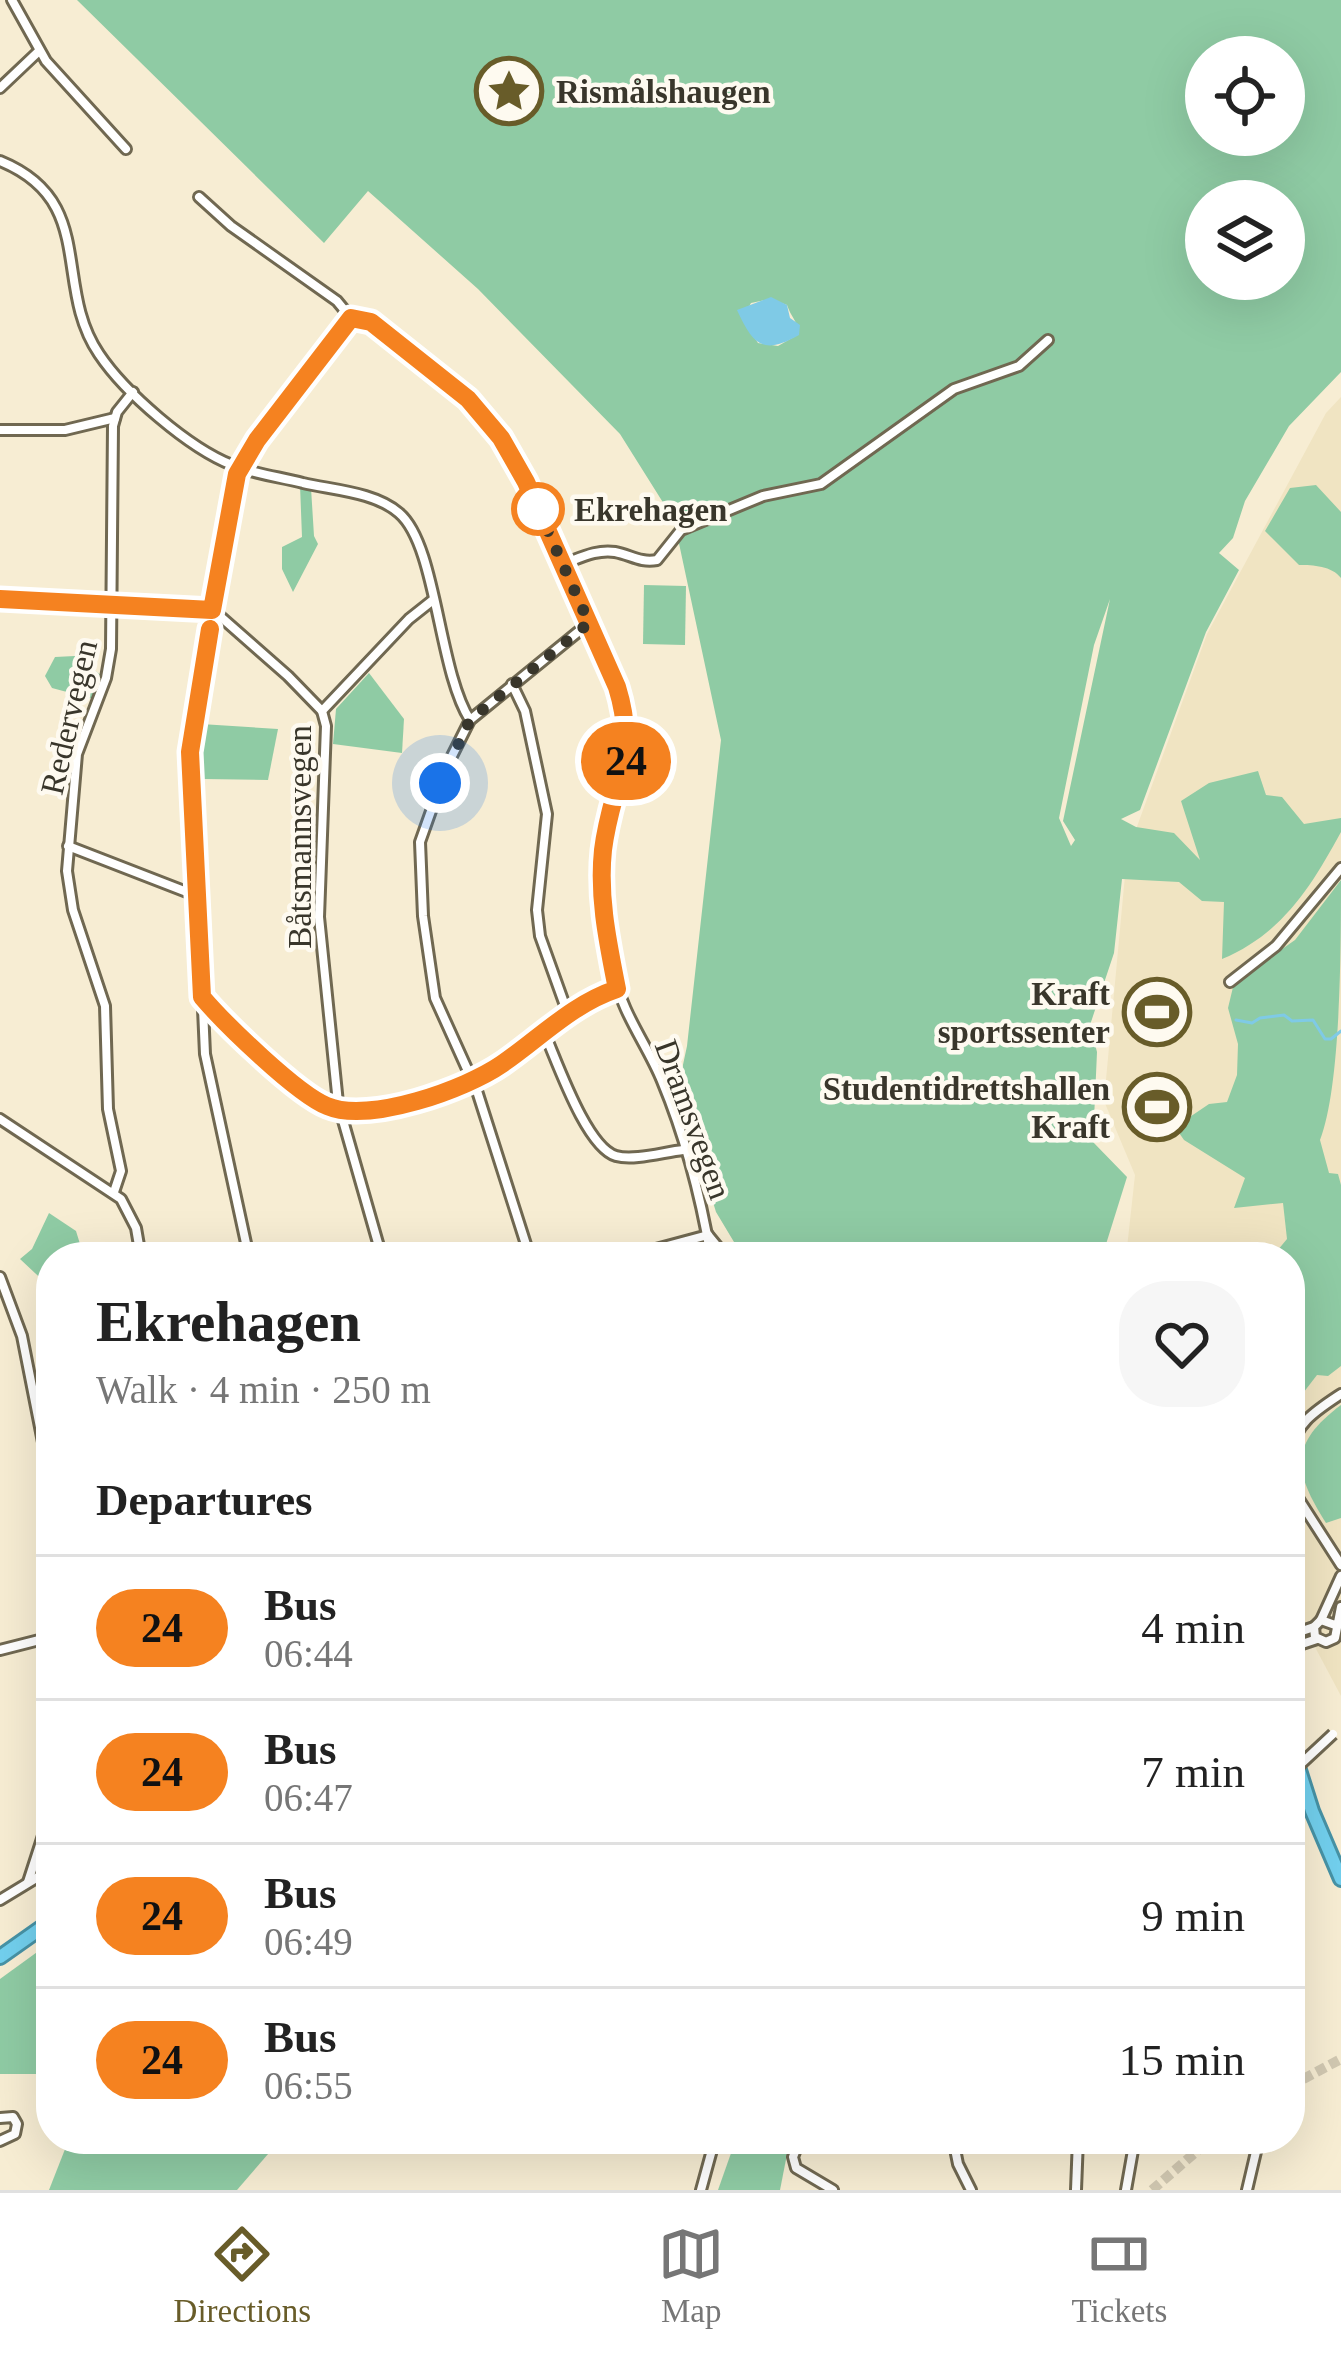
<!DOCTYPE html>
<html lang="en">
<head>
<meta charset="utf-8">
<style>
  :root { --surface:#fff; --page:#f6f6f6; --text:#222; --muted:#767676; --line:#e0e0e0; --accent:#685c29 }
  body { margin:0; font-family:Georgia,serif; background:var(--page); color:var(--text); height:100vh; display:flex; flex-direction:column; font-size:45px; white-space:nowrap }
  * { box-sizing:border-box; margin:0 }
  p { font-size:39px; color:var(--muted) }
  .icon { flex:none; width:66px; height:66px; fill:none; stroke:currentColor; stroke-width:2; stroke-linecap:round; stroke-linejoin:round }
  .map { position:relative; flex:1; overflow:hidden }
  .sheet { position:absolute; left:36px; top:1242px; width:1269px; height:912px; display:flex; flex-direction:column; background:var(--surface); border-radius:48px; box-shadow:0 12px 48px #0002 }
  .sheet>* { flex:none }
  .badge { padding:0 24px; border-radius:39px; font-size:42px; line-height:78px }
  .tools { position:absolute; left:1185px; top:36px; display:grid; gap:24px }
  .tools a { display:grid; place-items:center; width:120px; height:120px; border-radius:50%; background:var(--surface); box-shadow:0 12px 48px #0002; font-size:60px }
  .you { position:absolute; width:60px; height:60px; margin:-30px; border:9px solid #fff; border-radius:50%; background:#1a73e8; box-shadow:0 0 0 18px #1a73e833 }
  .map>.badge { position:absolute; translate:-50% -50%; box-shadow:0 0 0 6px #fff }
  h2 { padding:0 60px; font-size:45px; line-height:108px }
  .round { display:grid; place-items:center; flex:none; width:126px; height:126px; border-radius:48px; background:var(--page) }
  .head { display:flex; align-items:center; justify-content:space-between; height:204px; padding:0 60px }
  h1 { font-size:57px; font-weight:800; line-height:90px }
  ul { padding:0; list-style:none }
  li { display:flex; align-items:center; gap:36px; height:144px; padding:0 60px; border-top:3px solid var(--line) }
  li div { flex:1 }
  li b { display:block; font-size:45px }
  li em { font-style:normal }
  li .badge { min-width:132px; font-weight:700; text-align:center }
  .tab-bar { display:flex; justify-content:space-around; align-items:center; height:168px; border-top:3px solid var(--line); background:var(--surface); font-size:33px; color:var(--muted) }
  .tab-bar a { display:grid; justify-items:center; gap:6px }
  .tab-bar .current { color:var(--accent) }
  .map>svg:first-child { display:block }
</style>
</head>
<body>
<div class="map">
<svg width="1341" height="2190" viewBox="0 0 1341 2190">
  <rect width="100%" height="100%" fill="#f7edd3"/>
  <!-- built -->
  <polygon fill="#f0e4c2" points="1341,397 1341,1696 1290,1600 1290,1257 1126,1257 1135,1175 1104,1101 1127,854 1207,634 1326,413"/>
  <!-- green -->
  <g fill="#8fcba4" fill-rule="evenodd">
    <path d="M77 0H1341V372L1289 426 1245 501 1233 538 1219 553 1239 570 1206 632 1140 810 1121 819 1136 827 1174 833 1200 860 1181 801 1209 783 1258 771 1266 795 1282 797 1304 824 1341 818V832C1311 887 1282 934 1222 959L1224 902 1202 901 1179 882 1122 879 1114 953 1090 1025 1097 1052 1093 1142 1127 1177 1102 1257H743L716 1212 678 1088 687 1046 721 740 674 520 620 434 478 289 368 191 324 243ZM1206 57H1284V135H1206ZM1206 201H1284V279H1206ZM770 299 787 305C791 317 797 320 799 334L778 346 758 343 742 319 751 303ZM1110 599 1063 821 1075 840 1071 846 1059 818 1094 645Z"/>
    <polygon points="300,485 311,488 314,536 318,544 293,592 282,569 282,547 302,537"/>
    <path d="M1316 485 1341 512V578C1332 566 1313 565 1299 565L1265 531 1290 488Z"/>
    <polygon points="644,585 686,586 685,645 643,644"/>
    <polygon points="75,656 101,675 93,699 52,688 45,676 55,657"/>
    <polygon points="369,673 404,719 402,753 333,744 336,709"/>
    <polygon points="201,724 278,729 268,780 203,779"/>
    <path d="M1341 880C1341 948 1341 1086 1320 1140L1329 1173 1338 1174 1341 1185V1366L1328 1376 1317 1375 1290 1410V1257H1272L1287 1239 1283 1203 1234 1208 1245 1178 1184 1140 1175 1127 1209 1104 1227 1102 1237 1075 1238 1044 1228 1008 1234 983 1295 940Z"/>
    <polygon points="49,1213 76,1231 84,1257 51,1257 51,1288 20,1259 32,1249"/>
    <path d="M1341 1405V1518L1326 1523C1293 1471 1289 1444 1341 1405Z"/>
    <polygon points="51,1942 51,2074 0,2074 0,1979"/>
    <polygon points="69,2139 281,2139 237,2190 49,2190"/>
    <polygon points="736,2139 790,2139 780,2190 718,2190"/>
  </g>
  <!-- water -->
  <path fill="#7fcae6" d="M771 297 787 305 790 318 800 325 799 335C762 356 753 344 737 310Z"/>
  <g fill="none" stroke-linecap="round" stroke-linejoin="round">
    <!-- stream -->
    <polyline stroke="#7fcae6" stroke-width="3" points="1236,1020 1252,1023 1260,1018 1284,1015 1292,1021 1313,1020 1325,1039 1331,1039 1341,1031"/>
    <!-- primary-tunnel -->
    <g stroke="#d1c8b1" stroke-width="10" stroke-dasharray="10 5" stroke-linecap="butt">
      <polyline points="1290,2086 1341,2059"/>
      <polyline points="1152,2190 1211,2139"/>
    </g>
    <!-- minor casing -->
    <g stroke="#706851" stroke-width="14">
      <g id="minor">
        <polyline points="12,0 46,61 126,149"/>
        <polyline points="0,88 39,51"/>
        <path d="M0 161C98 201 52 285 99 354 125 393 189 448 232 465 254 474 280 477 303 483 333 490 375 492 399 513 437 545 438 670 470 720"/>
        <path d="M199 197 231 226 337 301 351 318 371 322C409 350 453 380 484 416 523 460 627 682 627 739 628 773 612 805 605 837 597 883 606 928 614 973 622 1014 647 1044 662 1081 685 1136 701 1199 711 1257"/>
        <polyline points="0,430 65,430 115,418"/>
        <path d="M563 564C580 558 597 549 615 552 631 555 640 563 657 560L681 530 763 496 821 484 954 389 1019 366 1048 340"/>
        <polyline points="0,599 213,610 288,676 322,711"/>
        <polyline points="512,684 525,711 547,814 537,910 540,936 568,1014"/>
        <polyline points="68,846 197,896"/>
        <polyline points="1230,982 1276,946 1341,868"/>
        <path d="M203 997 311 1097C337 1115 362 1112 392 1105 426 1097 460 1089 491 1071 535 1045 568 1006 617 989"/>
        <path d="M544 1032C557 1061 586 1147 616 1156 634 1161 664 1152 683 1150"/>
        <polyline points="0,1119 121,1199 136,1228 141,1257"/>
        <polyline points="114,1192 121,1171 108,1109 105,1006 73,910 67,871 77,754 106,678 111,649 113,426 117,412 133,392"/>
        <polyline points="708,1235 726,1257"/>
        <polyline points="249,1257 205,1054 191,737 235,481 257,440 351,318"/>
        <polyline points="382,1257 338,1103 319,917 326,726 322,711 409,619 433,600"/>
        <polyline points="530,1257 477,1091 435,998 423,916 420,842 447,766 470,720 589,623"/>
        <polyline points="626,1257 708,1235"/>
        <polyline points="0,1277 22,1336 51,1483"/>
        <path d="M1290 1453C1295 1423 1317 1410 1341 1394"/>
        <polyline points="1290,1475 1298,1498 1341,1565"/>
        <polyline points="1321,1620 1341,1576"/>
        <polyline points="1335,1625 1321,1620 1314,1627 1315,1637 1326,1642 1335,1638 1341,1607"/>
        <polyline points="1290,1635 1314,1627"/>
        <polyline points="1290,1648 1317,1639"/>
        <polyline points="0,1650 51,1637"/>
        <polyline points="28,1882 51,1811"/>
        <polyline points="0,1900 51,1869"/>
        <polyline points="0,2118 13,2117 17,2124 15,2134 0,2141"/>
        <polyline points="800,2139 793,2157 796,2168 833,2190"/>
        <polyline points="953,2139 958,2164 971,2190"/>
        <polyline points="701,2190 715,2139"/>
        <polyline points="1076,2190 1078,2139"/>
        <polyline points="1126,2190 1135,2139"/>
        <polyline points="1247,2190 1259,2139"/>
      </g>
    </g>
    <!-- trunk casing -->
    <g stroke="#4793a6" stroke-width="18">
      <g id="trunk">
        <polyline points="1290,1742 1312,1811 1341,1879"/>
        <polyline points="0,1957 51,1921"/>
      </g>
    </g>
    <!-- minor -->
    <use href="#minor" stroke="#fff" stroke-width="8"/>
    <!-- trunk -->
    <use href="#trunk" stroke="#72d0ee" stroke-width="12"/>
    <!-- minor-bridge casing -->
    <g stroke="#706851" stroke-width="14" stroke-linecap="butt">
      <polyline id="minor-bridge" points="1290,1774 1333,1734"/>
    </g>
    <!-- minor-bridge -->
    <use href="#minor-bridge" stroke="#fff" stroke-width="8"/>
  </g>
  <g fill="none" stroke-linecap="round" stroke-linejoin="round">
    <!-- line casing -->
    <g stroke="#fff" stroke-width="27">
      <path id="line" d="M0 599 212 610 237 474 257 440 351 318 371 322 468 399 501 438 526 482 617 687C639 758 611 784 603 850 598 897 608 943 617 989 572 1004 540 1038 502 1064 466 1089 369 1124 327 1106 297 1094 225 1024 202 997L190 752 210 629"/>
    </g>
    <!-- line -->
    <use href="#line" stroke="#f58220" stroke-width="18"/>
    <!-- walk -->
    <polyline stroke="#39362b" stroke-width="12" stroke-dasharray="0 21.6" points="440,783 470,720 589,623 538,509"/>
  </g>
  <!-- icons -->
  <defs>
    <g id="sight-ring" transform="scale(3.45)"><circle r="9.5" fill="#fefaf0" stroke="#685c29" stroke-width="1.5"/><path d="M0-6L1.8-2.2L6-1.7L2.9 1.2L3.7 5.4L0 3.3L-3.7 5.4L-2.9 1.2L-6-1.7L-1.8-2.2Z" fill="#685c29"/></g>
    <g id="stadium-ring" transform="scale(3.45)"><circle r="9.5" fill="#fefaf0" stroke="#685c29" stroke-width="1.5"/><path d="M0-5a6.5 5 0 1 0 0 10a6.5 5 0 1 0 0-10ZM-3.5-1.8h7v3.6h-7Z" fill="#685c29"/></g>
  </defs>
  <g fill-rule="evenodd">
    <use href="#sight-ring" x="509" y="91"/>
    <use href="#stadium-ring" x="1157" y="1012"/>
    <use href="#stadium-ring" x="1157" y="1107"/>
  </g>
  <!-- markers -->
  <circle fill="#fff" stroke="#f58220" stroke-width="6" cx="538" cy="509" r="24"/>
  <g text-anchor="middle" stroke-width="9" stroke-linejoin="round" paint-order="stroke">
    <!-- poi labels -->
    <g font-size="33" font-weight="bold" fill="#39362b" stroke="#fefaf0" text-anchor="end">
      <text x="556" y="103" text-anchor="start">Rismålshaugen</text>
      <text x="1110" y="1005">Kraft<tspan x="1110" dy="38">sportssenter</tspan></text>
      <text x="1110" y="1100">Studentidrettshallen<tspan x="1110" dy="38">Kraft</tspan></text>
    </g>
    <!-- stop labels -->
    <g font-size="33" font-weight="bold" fill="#39362b" stroke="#fefaf0" text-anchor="start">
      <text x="574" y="521">Ekrehagen</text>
    </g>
    <!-- street labels -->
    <g font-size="33" fill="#39362b" stroke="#fefaf0">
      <text transform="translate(68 717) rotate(-77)" y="12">Redervegen</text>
      <text transform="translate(299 837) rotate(-90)" y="12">Båtsmannsvegen</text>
      <text transform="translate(694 1119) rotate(70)" y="12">Dramsvegen</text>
    </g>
  </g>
</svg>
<div class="tools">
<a><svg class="icon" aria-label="locate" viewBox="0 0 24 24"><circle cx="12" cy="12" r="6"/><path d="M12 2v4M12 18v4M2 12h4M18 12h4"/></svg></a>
<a><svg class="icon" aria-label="layers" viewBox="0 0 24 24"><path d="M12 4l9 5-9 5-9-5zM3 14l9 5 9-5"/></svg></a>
</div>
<div class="you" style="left:440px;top:783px"></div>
<b class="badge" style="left:626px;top:761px;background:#f58220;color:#111">24</b>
<section class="sheet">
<div class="head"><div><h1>Ekrehagen</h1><p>Walk · 4 min · 250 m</p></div><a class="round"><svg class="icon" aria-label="heart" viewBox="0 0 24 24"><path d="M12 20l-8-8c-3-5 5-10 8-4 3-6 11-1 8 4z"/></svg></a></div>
<h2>Departures</h2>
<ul>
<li><span class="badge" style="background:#f58220;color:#111">24</span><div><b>Bus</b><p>06:44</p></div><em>4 min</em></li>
<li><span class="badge" style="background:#f58220;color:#111">24</span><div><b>Bus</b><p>06:47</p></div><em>7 min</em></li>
<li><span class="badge" style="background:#f58220;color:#111">24</span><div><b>Bus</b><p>06:49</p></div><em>9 min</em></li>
<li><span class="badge" style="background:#f58220;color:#111">24</span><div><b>Bus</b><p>06:55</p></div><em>15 min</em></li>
</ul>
</section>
</div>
<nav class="tab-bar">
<a class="current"><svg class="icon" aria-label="directions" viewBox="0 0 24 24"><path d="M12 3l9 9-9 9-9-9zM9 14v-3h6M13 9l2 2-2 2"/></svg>Directions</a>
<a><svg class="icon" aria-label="map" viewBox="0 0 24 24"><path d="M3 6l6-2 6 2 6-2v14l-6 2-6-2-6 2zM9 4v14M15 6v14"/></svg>Map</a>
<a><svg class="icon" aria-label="tickets" viewBox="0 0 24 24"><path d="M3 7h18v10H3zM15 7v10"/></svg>Tickets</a>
</nav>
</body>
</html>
